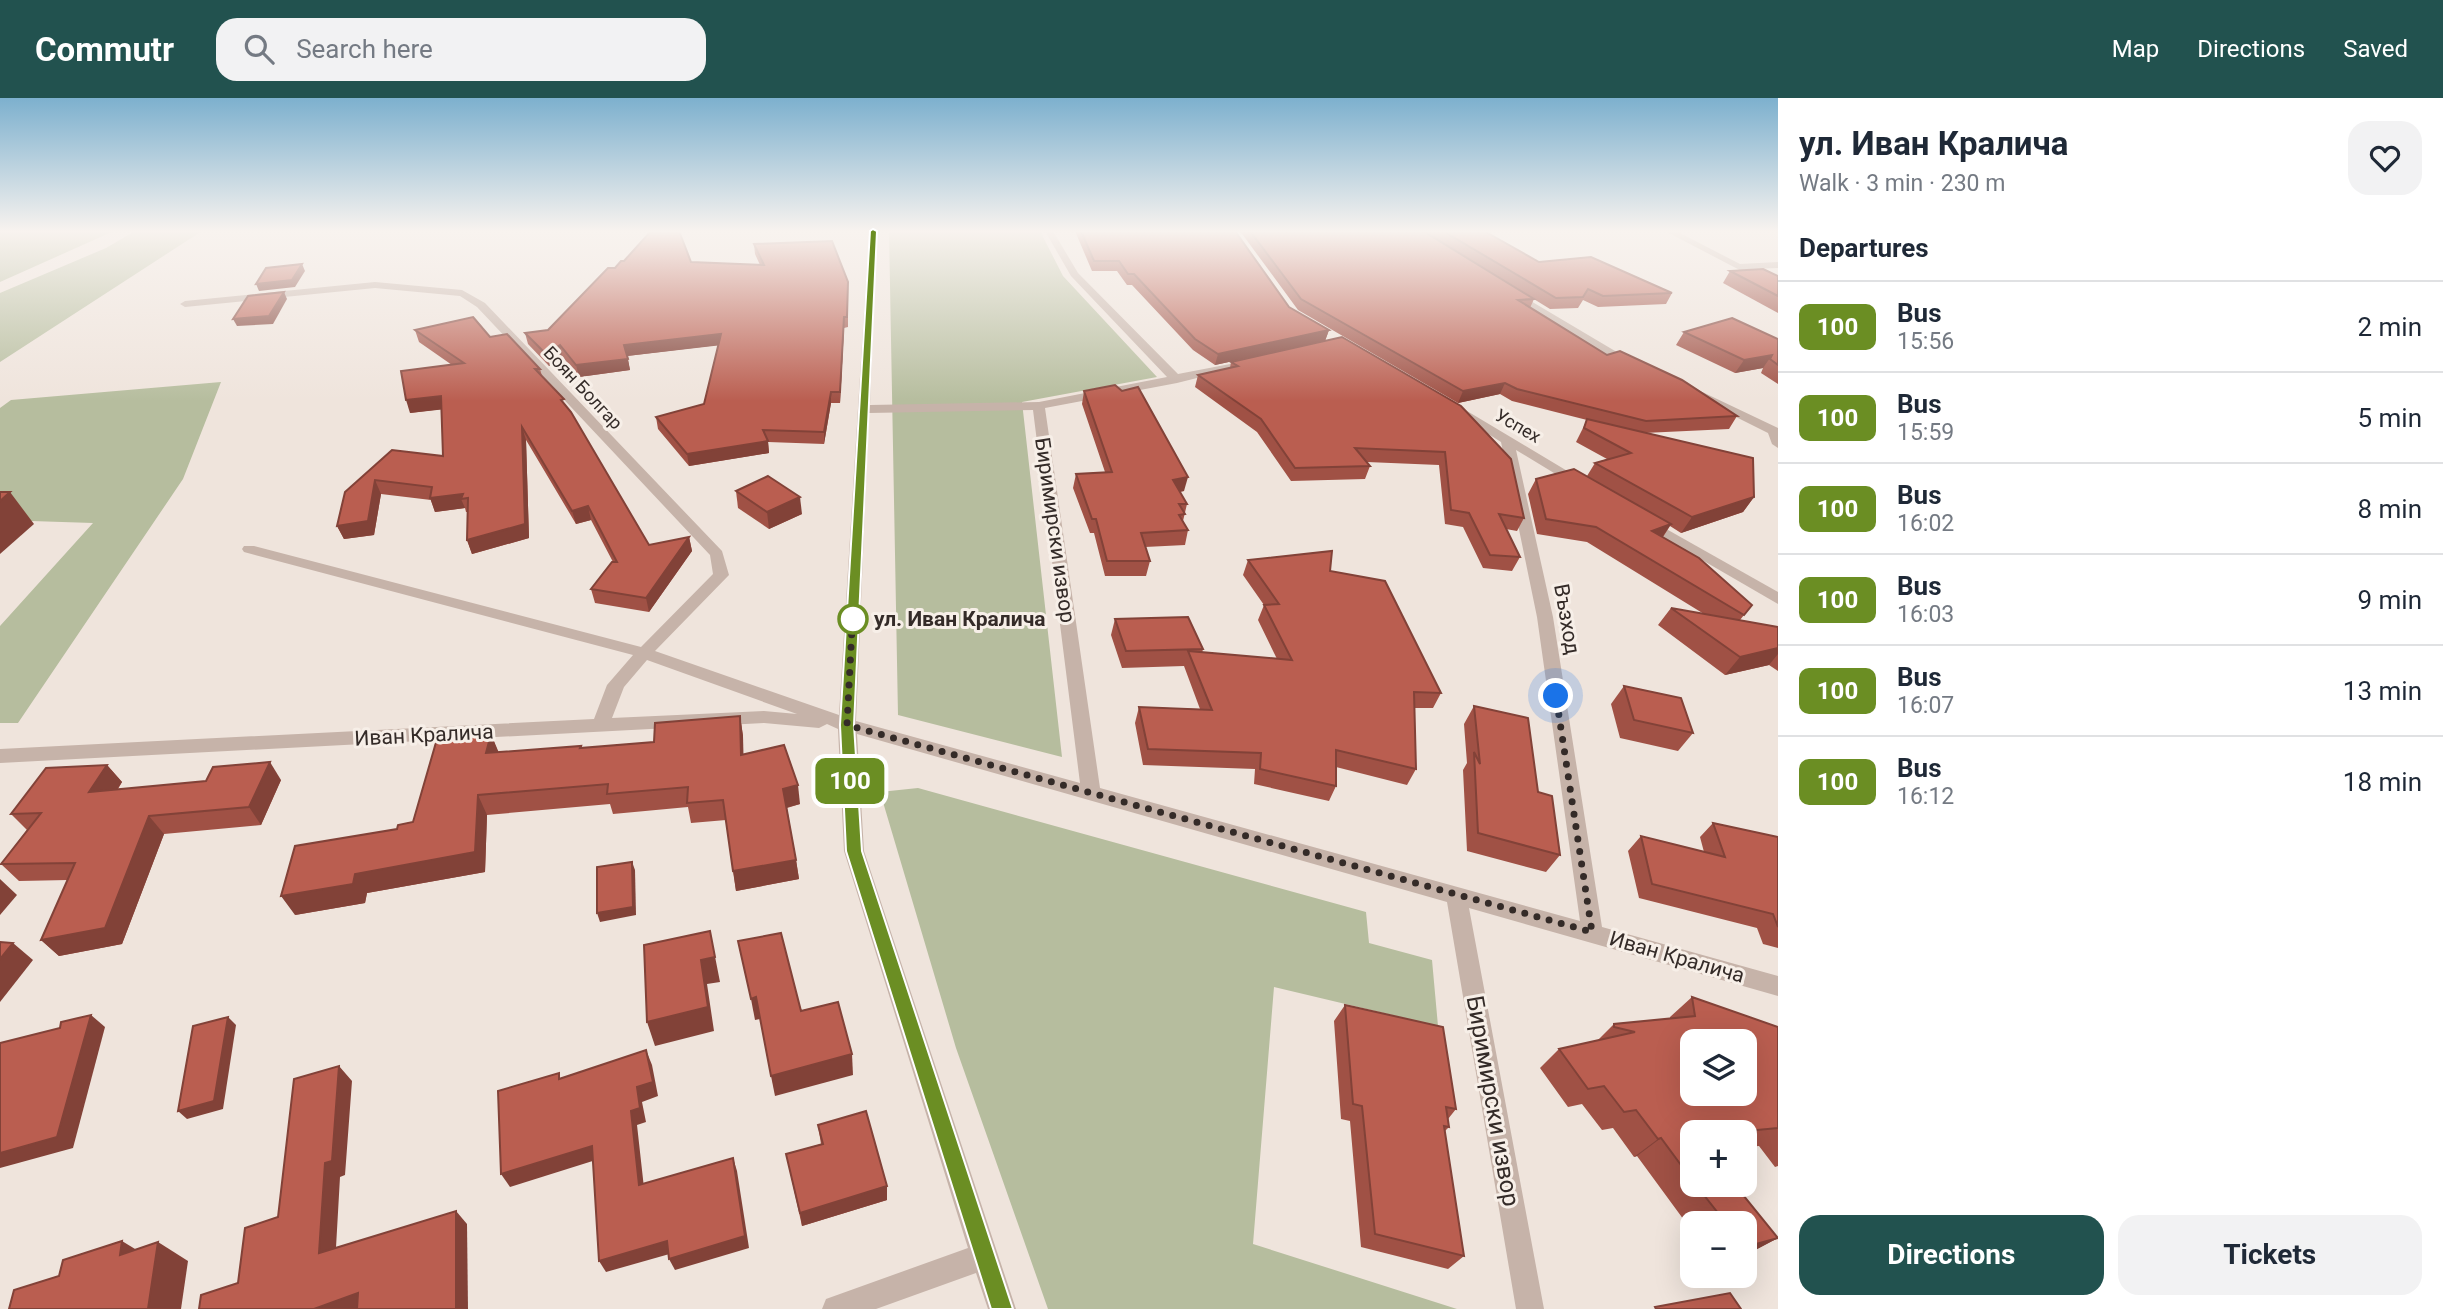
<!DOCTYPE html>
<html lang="en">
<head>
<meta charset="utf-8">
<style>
  :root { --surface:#fff; --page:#f2f2f3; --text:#1f2937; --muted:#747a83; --line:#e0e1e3; --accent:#22524f }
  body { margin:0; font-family:Roboto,sans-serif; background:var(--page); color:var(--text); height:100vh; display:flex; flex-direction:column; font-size:26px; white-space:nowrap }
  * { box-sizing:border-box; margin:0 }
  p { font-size:23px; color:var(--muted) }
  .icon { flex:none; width:38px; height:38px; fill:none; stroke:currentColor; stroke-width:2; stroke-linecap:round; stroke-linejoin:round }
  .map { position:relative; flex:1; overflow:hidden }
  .details { display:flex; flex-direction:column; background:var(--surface); width:665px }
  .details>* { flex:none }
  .badge { padding:0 14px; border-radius:10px; font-size:24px; line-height:46px }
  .tools { position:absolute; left:1680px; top:931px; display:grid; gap:14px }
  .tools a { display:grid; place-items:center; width:77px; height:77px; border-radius:14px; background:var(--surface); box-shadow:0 7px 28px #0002; font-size:35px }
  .you { position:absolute; width:35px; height:35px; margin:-18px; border:5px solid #fff; border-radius:50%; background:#1a73e8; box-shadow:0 0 0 10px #1a73e833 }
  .map>.badge { position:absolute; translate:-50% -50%; box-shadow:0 0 0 4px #fff }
  h2 { padding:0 21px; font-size:26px; line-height:63px }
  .round { display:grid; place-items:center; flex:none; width:74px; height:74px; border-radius:21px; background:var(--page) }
  .summary { display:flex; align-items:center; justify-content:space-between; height:119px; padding:0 21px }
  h1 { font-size:33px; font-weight:700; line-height:52px }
  .cta { display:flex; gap:14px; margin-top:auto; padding:14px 21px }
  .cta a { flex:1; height:80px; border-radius:21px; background:var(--accent); color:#fff; font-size:28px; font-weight:700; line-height:80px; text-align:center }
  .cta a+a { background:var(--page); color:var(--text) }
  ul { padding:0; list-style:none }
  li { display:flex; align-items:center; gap:21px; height:91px; padding:0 21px; border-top:2px solid var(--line) }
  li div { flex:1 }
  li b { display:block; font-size:26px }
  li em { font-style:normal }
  li .badge { min-width:77px; font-weight:700; text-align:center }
  header { display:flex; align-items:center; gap:42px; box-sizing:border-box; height:98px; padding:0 35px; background:var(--accent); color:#fff }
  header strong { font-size:33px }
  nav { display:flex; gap:38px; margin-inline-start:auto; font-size:24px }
  .search { width:490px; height:63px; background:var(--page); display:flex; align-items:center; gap:18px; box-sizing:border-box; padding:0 24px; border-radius:21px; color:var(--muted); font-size:26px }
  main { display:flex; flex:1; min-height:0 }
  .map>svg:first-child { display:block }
</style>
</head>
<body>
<header>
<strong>Commutr</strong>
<div class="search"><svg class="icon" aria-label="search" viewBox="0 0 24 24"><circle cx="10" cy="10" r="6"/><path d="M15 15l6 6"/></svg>Search here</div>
<nav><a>Map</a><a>Directions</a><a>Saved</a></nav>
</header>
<main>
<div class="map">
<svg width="1778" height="1211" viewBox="0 0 1778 1211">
  <rect width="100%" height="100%" fill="#efe4dc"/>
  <!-- green -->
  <g fill="#b6bd9e">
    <polygon points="0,133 114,133 0,184"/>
    <polygon points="135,133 202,133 0,264 0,195 106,150"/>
    <polygon points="889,133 1040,133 1063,178 1157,279 1022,304 1062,659 898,617"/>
    <polygon points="221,284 183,381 18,625 0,625 0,528 93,425 0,422 0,310 11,302"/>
    <polygon points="918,690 1366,814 1369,845 1432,862 1438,928 1274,889 1253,1146 1457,1211 1048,1211 956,950 880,694"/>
  </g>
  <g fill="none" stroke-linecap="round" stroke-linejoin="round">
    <!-- street -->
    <g fill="#c6b3a9" fill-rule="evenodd">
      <path d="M869 133H877L870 307 1039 304 1167 279 1071 178 1045 133H1053L1078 175 1178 276 1251 262 1257 265 1177 285 1045 310 1100 690 1580 823 1537 519 1501 344 1452 313 1462 310 1589 386 1587 389H1577L1516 352 1553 519 1602 829 1778 878V898L1469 810 1544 1211H1516L1447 804 857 636 864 753 1016 1211H988L976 1175 876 1211H822L826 1201 968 1150 844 753 838 631 827 626 819 630 764 625 0 665V651L594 621 607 587 633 557 244 454 242 451 244 448H254L641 549 713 476 710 457 477 209 460 198 375 190 185 209 180 206 185 203 375 184 462 192 485 205 722 453 729 477 655 553 839 617ZM1033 312 1080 685 856 623 869 315ZM647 562 797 616 764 613 612 620 624 589Z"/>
      <polygon points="1665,133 1676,133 1740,166 1778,164 1778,170 1749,171 1778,185 1778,192"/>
      <polygon points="1508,193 1514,193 1637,266 1631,269 1610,260 1508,197"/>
      <polygon points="1688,291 1696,291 1778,330 1778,350 1772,346 1768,335 1688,295"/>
      <polygon points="1645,419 1778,494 1778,506 1640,426 1640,420"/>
    </g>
  </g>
  <!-- wall -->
  <g fill="#a05145" fill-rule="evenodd">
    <polygon points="1075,133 1235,133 1289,209 1329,232 1325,243 1215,267 1193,252 1132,187 1127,187 1117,173 1092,173"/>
    <polygon points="1240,133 1423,133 1534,201 1530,210 1607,257 1737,318 1729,331 1644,335 1754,399 1743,414 1681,435 1670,428 1663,439 1752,507 1740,522 1778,529 1778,573 1769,567 1725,577 1658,527 1671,510 1704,516 1587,444 1537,436 1528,396 1536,381 1587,378 1595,365 1607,361 1576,344 1587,322 1512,303 1500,296 1458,305 1298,212"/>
    <polygon points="1423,133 1484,133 1539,164 1672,195 1666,206 1598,209 1583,202 1578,210 1550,211"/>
    <polygon points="754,146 848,184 848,229 844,230 840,305 831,305 824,346 768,344 769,355 689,368 658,331 656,319 704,306 718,247 627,258 630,272 579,279 562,258 549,268 528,246 525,235 548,232 615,170 691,164 760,167 755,156"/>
    <polygon points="1730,173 1778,178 1778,215 1723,185"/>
    <polygon points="415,232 490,239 540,271 542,278 566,308 649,447 689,439 692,453 649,514 595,505 591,491 613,464 591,422 576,426 526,342 529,440 472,456 467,442 467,414 466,414 465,410 435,414 431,402 381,396 374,437 344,441 337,428 345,394 443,358 442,311 410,315 452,267 419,244"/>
    <polygon points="1684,234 1778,241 1778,286 1761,275 1763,270 1735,275 1676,247"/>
    <polygon points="1342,239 1524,420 1517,433 1506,431 1520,459 1512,473 1483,470 1463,429 1445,426 1439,367 1367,364 1370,368 1365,381 1291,383 1257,334 1195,289 1198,277 1230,270 1231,264"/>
    <polygon points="1084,293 1184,393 1180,394 1187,406 1183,423 1188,432 1185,447 1145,449 1150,463 1146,478 1105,478 1094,435 1090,435 1073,390 1076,376 1105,374 1082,306"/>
    <polygon points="736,393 802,416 769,431 738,410"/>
    <polygon points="1248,462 1330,473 1441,595 1433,610 1414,610 1416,671 1407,687 1336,669 1336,688 1329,703 1254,686 1255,671 1143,667 1135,625 1139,609 1200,611 1184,568 1122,570 1111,537 1115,521 1203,551 1202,555 1277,561 1258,522 1264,507 1243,477"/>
    <polygon points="1624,588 1693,635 1678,653 1620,640 1611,606"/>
    <polygon points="1474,608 1538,694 1560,757 1546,774 1467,753 1463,672 1467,665 1464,626"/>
    <polygon points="740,618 743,638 743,657 800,706 787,710 796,762 799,781 736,793 726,722 691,725 688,709 613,716 610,706 487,717 485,774 367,795 365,805 295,817 397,731 413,724 491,636 498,654 581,648 582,650 654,644"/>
    <polygon points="107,667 122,684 118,691 281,682 261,727 164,736 122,846 59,858 41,842 68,782 19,783 1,766 27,732 11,716"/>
    <polygon points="1713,725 1778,739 1778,850 1763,846 1757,830 1639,800 1628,753 1641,738 1704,754 1700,739"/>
    <path d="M1692 899 1778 929V1068L1775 1069 1759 1048 1745 1049V1034H1692V1087H1735L1778 1140 1745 1157V1125H1692V1133L1637 1058 1634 1059 1613 1030 1602 1032 1582 1006 1568 1009 1540 970 1559 951 1597 943 1614 926 1670 921V919ZM1692 943H1745V996H1692Z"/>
    <polygon points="1345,907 1456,1011 1448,1021 1449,1029 1445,1033 1464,1158 1448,1171 1361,1149 1350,1023 1341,1021 1334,923"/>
    <polygon points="818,1027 887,1102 802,1128 786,1056 821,1046"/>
  </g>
  <!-- shaded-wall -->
  <g fill="#824238">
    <polygon points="302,166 305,173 295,189 259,193 256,186"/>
    <polygon points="284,194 287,201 273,226 237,228 233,221"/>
    <polygon points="844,219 844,230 840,305 840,294"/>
    <polygon points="1329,232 1325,243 1215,267 1218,256"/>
    <polygon points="721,236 722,247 627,258 624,247"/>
    <polygon points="560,247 562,258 549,268 546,256"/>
    <polygon points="1772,257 1763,270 1735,275 1744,262"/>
    <polygon points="628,261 630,272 579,279 576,267"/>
    <polygon points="1505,285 1500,296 1458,305 1463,293"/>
    <polygon points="831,294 831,305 824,346 824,334"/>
    <polygon points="441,298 446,311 410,315 406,302"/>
    <polygon points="522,329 526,342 529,440 472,456 467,442"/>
    <polygon points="768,343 769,355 689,368 687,356"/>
    <polygon points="1188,379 1184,393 1170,395 1173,382"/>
    <polygon points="375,382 381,396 374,437 344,441 337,428"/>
    <polygon points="10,394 34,426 0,456 0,403"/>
    <polygon points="463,396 461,401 465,410 435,414 430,400"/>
    <polygon points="800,399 802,416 769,431 767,414"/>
    <polygon points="1754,399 1743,414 1681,435 1692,419"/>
    <polygon points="588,408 591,422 576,426 572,413"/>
    <polygon points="1671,426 1661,441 1652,433"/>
    <polygon points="689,439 692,453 649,514 646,500"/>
    <polygon points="1778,550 1778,556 1769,567 1725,577 1740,559"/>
    <polygon points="740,618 743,638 744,677 741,657"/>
    <polygon points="491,636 499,655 486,655"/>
    <polygon points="270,664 281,682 261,727 249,709"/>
    <polygon points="107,667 122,684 104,711 89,694"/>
    <polygon points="798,687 800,706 785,710 783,691"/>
    <polygon points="478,697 487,717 485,774 367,795 365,805 295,817 281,798 355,776"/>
    <polygon points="149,718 164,736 122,846 59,858 41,842"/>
    <polygon points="796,762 799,781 736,793 733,773"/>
    <polygon points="632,764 635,772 636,817 600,824 597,815"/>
    <polygon points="0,781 17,797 0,817"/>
    <polygon points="710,833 720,884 707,886 714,933 655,948 647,924 701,862"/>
    <polygon points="13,845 33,862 0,904 0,861"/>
    <polygon points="756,899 760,921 755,922 751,901"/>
    <polygon points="91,917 105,929 73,1050 0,1070 0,1055"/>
    <polygon points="228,919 236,927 223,1011 187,1021 178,1013"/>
    <polygon points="646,952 652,967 658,998 642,1004 646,1024 637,1027 645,1099 639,1087 631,1013"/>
    <polygon points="852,956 853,977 775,998 771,978"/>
    <polygon points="339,968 352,983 345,1077 340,1079 335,1167 319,1155 325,1065"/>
    <polygon points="1661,1040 1637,1058 1634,1059 1658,1041"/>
    <polygon points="592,1048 599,1061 510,1089 501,1076"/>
    <polygon points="733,1060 737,1073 749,1150 675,1172 669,1161"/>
    <polygon points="887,1088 887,1102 802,1128 800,1115"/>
    <polygon points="456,1113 467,1126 468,1211 456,1211"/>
    <polygon points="1778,1140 1748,1156 1745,1157 1745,1149"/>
    <polygon points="122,1143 153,1162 120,1157"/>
    <polygon points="667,1143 673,1155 606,1174 599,1163"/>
    <polygon points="158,1144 188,1163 181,1211 148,1211"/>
    <polygon points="358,1195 360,1211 314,1211"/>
  </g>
  <!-- building -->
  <g fill="#ba5e50" stroke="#824238" stroke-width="2" fill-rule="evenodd">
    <polygon points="651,133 679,133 691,164 764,167 754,146 832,143 848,184 847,219 844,219 840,294 831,294 824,334 763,332 768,343 687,356 656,319 704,306 721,236 624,247 628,261 576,267 560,247 546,256 525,235 548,232 608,170 615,170 621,163 624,163"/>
    <polygon points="1081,133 1235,133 1289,209 1329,232 1218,256 1195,241 1134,176 1128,176 1119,163 1094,163"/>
    <polygon points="1250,133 1423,133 1534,201 1518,202 1607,257 1620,253 1682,282 1737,318 1646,323 1517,291 1505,285 1463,293 1301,201"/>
    <polygon points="1443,133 1484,133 1539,164 1591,159 1672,195 1603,198 1588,191 1583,199 1556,200"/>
    <polygon points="302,166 292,182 256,186 266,170"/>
    <polygon points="1763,171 1778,178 1778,198 1730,173"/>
    <polygon points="284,194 269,218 233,221 248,198"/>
    <polygon points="473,219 490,239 507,236 540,271 535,271 564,301 561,302 571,314 649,447 689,439 646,500 591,491 612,464 617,464 588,408 572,413 522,329 525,426 467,442 468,400 461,401 463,396 430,400 432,389 375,382 368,423 337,428 345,394 392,352 443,358 441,298 406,302 401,273 464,265 415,232"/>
    <polygon points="1732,220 1778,241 1778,267 1770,261 1772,257 1744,262 1684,234"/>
    <polygon points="1342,239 1461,308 1511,361 1524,420 1499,416 1520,459 1490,457 1469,415 1451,412 1445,354 1355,350 1370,368 1295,370 1261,321 1198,277 1238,268 1231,264"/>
    <polygon points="1115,287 1122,293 1138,289 1188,379 1173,382 1187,406 1179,406 1185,416 1179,417 1188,432 1141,435 1150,463 1107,463 1096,421 1092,421 1076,376 1112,374 1084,293"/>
    <polygon points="1587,321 1753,360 1754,399 1692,419 1595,365 1631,355 1584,330"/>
    <polygon points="1574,371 1671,426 1652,433 1699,460 1752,507 1744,517 1596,429 1546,421 1536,381"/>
    <polygon points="768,378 800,399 767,414 736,393"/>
    <polygon points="0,394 10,394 0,403"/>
    <polygon points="1332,453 1330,473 1385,483 1441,595 1414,594 1416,671 1336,652 1336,688 1260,671 1261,655 1148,651 1139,609 1212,612 1188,553 1292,562 1264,507 1279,506 1248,462"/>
    <polygon points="1671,510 1778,529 1778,550 1740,559"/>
    <polygon points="1188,519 1203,551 1126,553 1115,521"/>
    <polygon points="1624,588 1681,600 1693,635 1634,622"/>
    <polygon points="1474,608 1528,620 1538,694 1552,698 1560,757 1478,735 1474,654 1480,666"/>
    <polygon points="740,618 741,657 784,647 798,687 783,691 796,762 733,773 723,702 687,705 688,689 607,696 608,686 478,697 475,754 355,776 353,786 281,798 295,748 397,731 398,727 413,724 437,641 491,636 486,655 581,648 580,650 654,644 655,625"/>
    <polygon points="270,664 249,709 149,718 105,830 41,842 75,765 1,766 41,715 11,716 46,670 107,667 89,694 206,683 213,669"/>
    <polygon points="1713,725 1778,739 1778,829 1773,816 1652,786 1641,738 1725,759"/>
    <polygon points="632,764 633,809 597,815 597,769"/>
    <polygon points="710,833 715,859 701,862 708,909 647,924 644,847"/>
    <polygon points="781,835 801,913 838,904 852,956 771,978 756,899 751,901 738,843"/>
    <polygon points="0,844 13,845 0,861"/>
    <path d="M1692 899 1778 929V1030L1736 1034H1692V1082L1661 1040 1658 1041 1636 1012 1624 1014 1604 988 1588 991 1559 951 1635 934 1614 929V926L1695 918ZM1692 943H1745V996H1692Z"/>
    <polygon points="1345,907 1443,929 1456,1011 1446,1009 1449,1029 1444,1028 1464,1158 1375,1136 1362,1008 1353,1006"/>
    <polygon points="91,917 57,1039 0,1055 0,945 60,930 61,924"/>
    <polygon points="228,919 214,1003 178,1013 193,928"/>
    <polygon points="646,952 653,984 637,989 640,1010 631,1013 639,1087 733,1060 745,1138 669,1161 667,1143 599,1163 592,1048 501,1076 498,993 559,975 559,981"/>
    <polygon points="339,968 332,1063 325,1065 319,1155 456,1113 456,1211 357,1211 358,1195 314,1211 199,1211 201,1197 238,1185 245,1130 278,1119 294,981"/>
    <polygon points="866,1013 887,1088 800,1115 786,1056 823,1046 818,1027"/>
    <polygon points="1696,1087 1735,1087 1778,1140 1745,1149 1745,1125 1726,1125"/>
    <polygon points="122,1143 120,1157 158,1144 148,1211 9,1211 14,1192 59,1178 63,1162"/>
    <polygon points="1730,1195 1741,1211 1656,1211 1655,1209"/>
  </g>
  <!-- sky -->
  <linearGradient id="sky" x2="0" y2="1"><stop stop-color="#7db0ce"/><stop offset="0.44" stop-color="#f8f3ef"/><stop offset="1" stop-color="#f8f3ef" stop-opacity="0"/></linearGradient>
  <rect width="1778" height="303" fill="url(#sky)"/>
  <!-- line -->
  <polygon fill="#6b8e23" stroke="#fff" stroke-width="2" points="873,131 877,133 854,627 862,753 1013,1211 991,1211 846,753 840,627 870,133"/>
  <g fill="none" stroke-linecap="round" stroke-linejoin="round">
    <!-- walk -->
    <polyline stroke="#342b28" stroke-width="7" stroke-dasharray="0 12.6" points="853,521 853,510 847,627 1592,834 1556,598"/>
  </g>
  <!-- markers -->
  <circle fill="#fff" stroke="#6b8e23" stroke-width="3.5" cx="853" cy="521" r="14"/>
  <g text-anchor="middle" stroke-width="6" stroke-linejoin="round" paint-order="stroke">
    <!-- far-street labels -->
    <g font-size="18" fill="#342b28" stroke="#f7efe8">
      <text transform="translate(583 290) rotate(47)" y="6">Боян Болгар</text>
      <text transform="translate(1518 328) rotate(30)" y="6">Успех</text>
    </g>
    <!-- street labels -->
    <g font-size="21" fill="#342b28" stroke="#f7efe8">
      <text transform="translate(1055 432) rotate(82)" y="7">Биримирски извор</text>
      <text transform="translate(1567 521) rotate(80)" y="7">Възход</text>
      <text transform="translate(424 637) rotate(-3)" y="7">Иван Кралича</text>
      <text transform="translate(1677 859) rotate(16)" y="7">Иван Кралича</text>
    </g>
    <!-- stop labels -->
    <g font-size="21" font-weight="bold" fill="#342b28" stroke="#f7efe8" text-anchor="start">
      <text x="874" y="528">ул. Иван Кралича</text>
    </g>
    <!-- near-street labels -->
    <g font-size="24" fill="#342b28" stroke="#f7efe8">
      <text transform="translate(1493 1003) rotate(80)" y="8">Биримирски извор</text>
    </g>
  </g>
</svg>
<div class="tools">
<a><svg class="icon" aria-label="layers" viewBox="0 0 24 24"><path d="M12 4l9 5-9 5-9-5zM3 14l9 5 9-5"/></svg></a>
<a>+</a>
<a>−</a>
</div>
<div class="you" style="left:1556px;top:598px"></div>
<b class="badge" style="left:850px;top:683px;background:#6b8e23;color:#fff">100</b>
</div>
<section class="details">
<div class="summary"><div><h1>ул. Иван Кралича</h1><p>Walk · 3 min · 230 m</p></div><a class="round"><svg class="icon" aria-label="heart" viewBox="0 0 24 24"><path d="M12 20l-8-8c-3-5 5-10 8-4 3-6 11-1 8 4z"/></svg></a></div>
<h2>Departures</h2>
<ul>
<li><span class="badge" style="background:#6b8e23;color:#fff">100</span><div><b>Bus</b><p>15:56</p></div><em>2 min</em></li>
<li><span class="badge" style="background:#6b8e23;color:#fff">100</span><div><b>Bus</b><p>15:59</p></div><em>5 min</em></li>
<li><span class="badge" style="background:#6b8e23;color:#fff">100</span><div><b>Bus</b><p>16:02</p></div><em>8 min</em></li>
<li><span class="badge" style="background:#6b8e23;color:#fff">100</span><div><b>Bus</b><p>16:03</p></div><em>9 min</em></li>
<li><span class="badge" style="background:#6b8e23;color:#fff">100</span><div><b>Bus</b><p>16:07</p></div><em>13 min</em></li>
<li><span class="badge" style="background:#6b8e23;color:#fff">100</span><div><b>Bus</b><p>16:12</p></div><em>18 min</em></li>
</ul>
<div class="cta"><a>Directions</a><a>Tickets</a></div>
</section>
</main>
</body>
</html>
